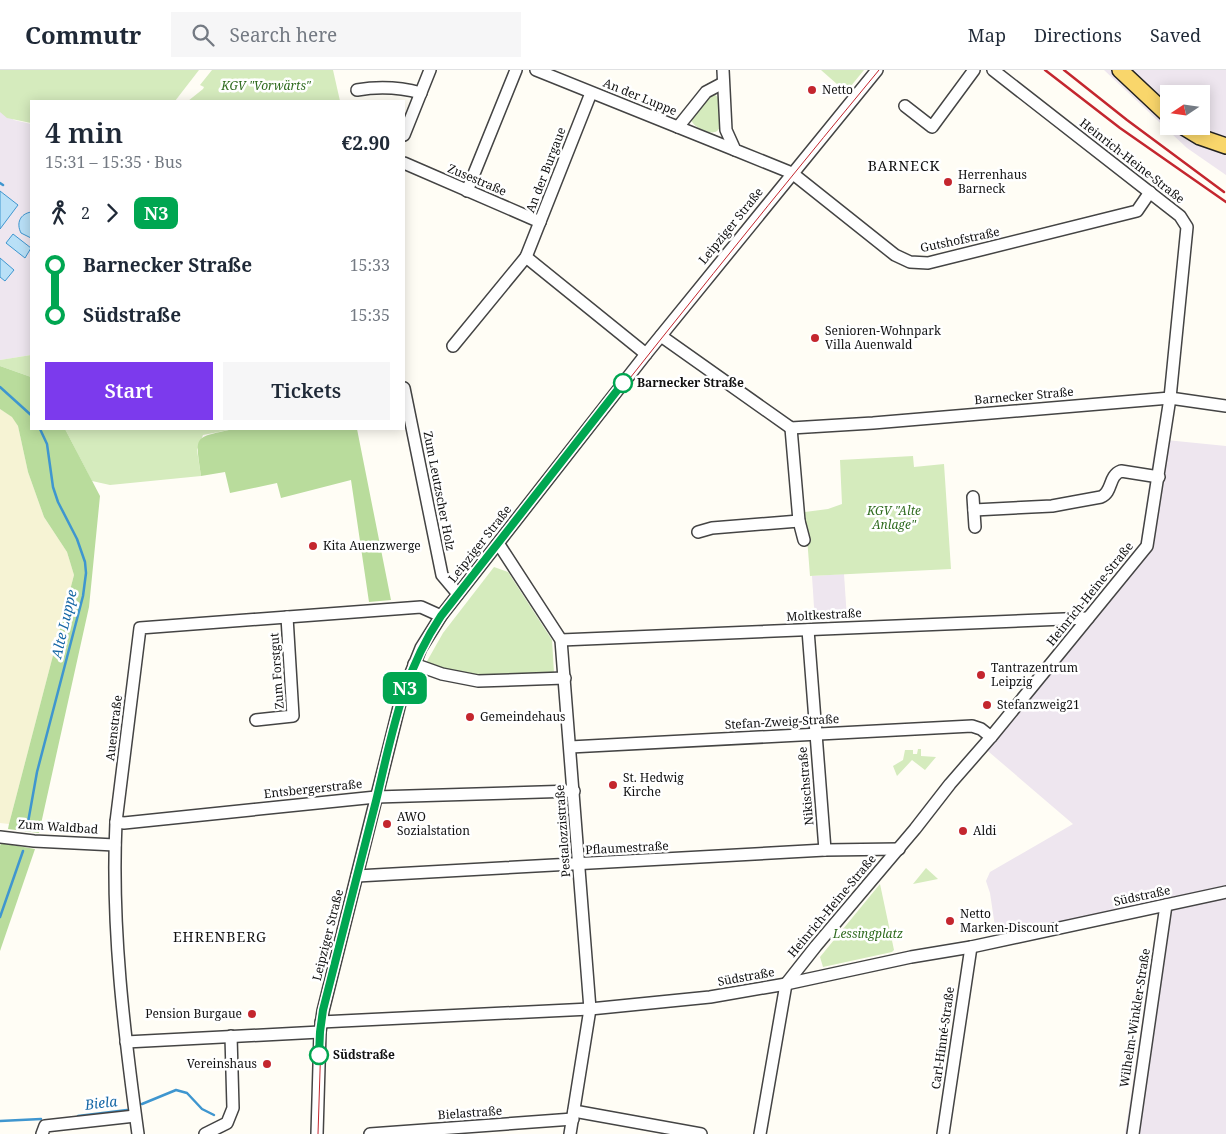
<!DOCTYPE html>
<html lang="en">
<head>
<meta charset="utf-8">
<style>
  :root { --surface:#fff; --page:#f6f6f7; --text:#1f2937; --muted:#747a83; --line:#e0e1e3; --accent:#7c3aed }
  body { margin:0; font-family:"Noto Serif",serif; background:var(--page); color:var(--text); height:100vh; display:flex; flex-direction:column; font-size:19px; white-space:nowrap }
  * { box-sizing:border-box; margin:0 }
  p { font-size:16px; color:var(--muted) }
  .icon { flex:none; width:28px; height:28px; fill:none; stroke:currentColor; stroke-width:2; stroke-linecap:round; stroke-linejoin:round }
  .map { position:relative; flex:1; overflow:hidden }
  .side { position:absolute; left:30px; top:30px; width:375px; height:330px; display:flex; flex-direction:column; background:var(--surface); border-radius:0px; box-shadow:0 2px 12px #0003 }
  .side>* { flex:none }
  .badge { padding:0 10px; border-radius:8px; font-size:18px; line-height:32px }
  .needle { width:32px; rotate:257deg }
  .controls { position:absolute; left:1160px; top:15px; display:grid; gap:10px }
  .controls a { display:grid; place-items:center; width:50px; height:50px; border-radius:0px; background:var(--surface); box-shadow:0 2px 12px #0003; font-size:25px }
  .map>.badge { position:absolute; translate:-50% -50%; box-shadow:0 0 0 2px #fff }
  .legs { display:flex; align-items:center; gap:8px; height:55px; padding:0 15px; font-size:16px }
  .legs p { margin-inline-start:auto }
  .headline { display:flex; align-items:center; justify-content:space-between; height:85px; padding:0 15px }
  h1 { font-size:28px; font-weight:600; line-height:38px }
  .primary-button { display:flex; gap:10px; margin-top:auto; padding:10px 15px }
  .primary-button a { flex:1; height:58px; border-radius:0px; background:var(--accent); color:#fff; font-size:20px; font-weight:600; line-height:58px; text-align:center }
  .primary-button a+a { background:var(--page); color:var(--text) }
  ul { padding:0 15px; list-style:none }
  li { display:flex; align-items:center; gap:18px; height:50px; font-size:19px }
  li i { display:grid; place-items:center; width:8px; height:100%; margin:0 6px; background:currentColor }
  li i::after { content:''; width:12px; height:12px; margin:-6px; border:4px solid; border-radius:50%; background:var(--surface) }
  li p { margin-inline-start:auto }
  li:first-child i { background:linear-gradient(#0000 50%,currentColor 0) }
  li:last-child i { background:linear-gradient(currentColor 50%,#0000 0) }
  header { display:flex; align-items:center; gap:30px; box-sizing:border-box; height:70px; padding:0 25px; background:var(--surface); border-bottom:1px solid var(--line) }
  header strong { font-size:24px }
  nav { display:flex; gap:28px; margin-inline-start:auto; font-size:18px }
  .search { width:350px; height:45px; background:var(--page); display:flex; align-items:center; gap:12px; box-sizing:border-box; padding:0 18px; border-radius:0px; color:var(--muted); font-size:19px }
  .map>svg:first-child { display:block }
</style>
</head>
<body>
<header>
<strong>Commutr</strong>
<div class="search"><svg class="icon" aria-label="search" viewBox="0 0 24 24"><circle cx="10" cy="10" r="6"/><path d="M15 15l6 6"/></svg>Search here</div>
<nav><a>Map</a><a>Directions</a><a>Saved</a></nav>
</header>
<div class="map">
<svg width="1226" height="1064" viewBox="0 0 1226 1064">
  <rect width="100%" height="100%" fill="#fffdf5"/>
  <!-- industrial -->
  <g fill="#eee6ef" fill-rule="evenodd">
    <path d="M1104 0H1226V105L1187 78ZM1169 24H1201V56H1169Z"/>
    <polygon points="0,40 14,50 31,54 31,285 0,290"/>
    <polygon points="1156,369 1226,376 1226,1064 1125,1064 1159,843 998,877 990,823 986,811 990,802 1073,754 982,676 1140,475"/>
    <polygon points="844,504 847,549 815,552 812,506"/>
  </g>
  <!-- farmland -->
  <polygon fill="#f6f3d4" points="0,339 13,347 18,356 28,402 44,447 67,482 74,505 9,754 0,753"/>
  <!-- green -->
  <g fill="#d5ebbd">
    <polygon points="0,0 199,0 175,31 31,31 31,53 7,48 0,42"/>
    <polygon points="212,0 333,0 340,31 188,31 203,19 204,17 200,15"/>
    <polygon points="821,0 864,0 846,22"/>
    <path d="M714 24C716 26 718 26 719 30 722 36 724 56 717 61 711 66 692 57 691 49L708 27Z"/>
    <polygon points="31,285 31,307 0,296 0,290"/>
    <polygon points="65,359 234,359 203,365 197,380 201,406 110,415 92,411"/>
    <polygon points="913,386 914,397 944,394 951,499 810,506 805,442 828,439 842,434 840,390"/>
    <polygon points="494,497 508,502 552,570 554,603 479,605 450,601 426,593 443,563"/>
    <polygon points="918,679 921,679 921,686 936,687 925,700 912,690 897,706 893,696 903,690 905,680 913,680 913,684 917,684"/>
    <polygon points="926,798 938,809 913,814"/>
    <polygon points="880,814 894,880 892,882 823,897 820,887"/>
  </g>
  <!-- forest -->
  <g fill="#b9dc9c">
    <polygon points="0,296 31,307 31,359 65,359 100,426 89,537 39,763 8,759 9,754 74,505 67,482 44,447 28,402 18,356 12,347 0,339"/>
    <path d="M234 359H357L391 530 369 532 351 410 281 428 277 413 230 423 225 402 201 406C195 364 193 368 234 359Z"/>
    <polygon points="1,773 35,779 0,881 0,776"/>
  </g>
  <!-- water -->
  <g fill="#b9e0f7" stroke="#3f96cf">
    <polygon points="0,121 18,135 0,159"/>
    <path d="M31 142V168L21 163C16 153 20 144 31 142Z"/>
    <polygon points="13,164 31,178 25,188 6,173"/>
    <polygon points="0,188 14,200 5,211 0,207"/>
  </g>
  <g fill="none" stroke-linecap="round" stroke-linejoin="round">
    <!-- stream -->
    <g stroke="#3f96cf" stroke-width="2.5">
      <polyline points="0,113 3,115"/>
      <polyline points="0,317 31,345"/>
      <polyline points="27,758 37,702 83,526 86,503 85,492 77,469 58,432 53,417 47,374 40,359"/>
      <polyline points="0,847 23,781"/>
      <polyline points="142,1034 176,1020 187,1023 202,1039 214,1045"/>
      <polyline points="78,1046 127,1040"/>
      <polyline points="0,1051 41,1049"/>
    </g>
    <!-- minor casing -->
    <g stroke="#444" stroke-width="14">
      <g id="minor">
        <polyline points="536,0 735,80"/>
        <polyline points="723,0 726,60 735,80 792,103 895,185 910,192 928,193 1137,141 1150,122"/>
        <path d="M357 20C380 16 399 17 421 23"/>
        <polyline points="905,36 932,57 974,0"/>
        <polyline points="678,57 706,22 723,13"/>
        <polyline points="404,65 430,0"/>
        <polyline points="404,93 540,152"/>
        <polyline points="467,121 516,0"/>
        <polyline points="526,187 646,284"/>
        <polyline points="661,266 791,358 873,353 1170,328 1226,336"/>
        <polyline points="453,276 526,187 591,23"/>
        <polyline points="404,318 442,505 458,524"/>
        <polyline points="791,358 799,451 804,470"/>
        <polyline points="973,427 975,457"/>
        <path d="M974 440 1052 436 1101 427C1113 422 1108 406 1121 401L1159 407"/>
        <polyline points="698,462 712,458 799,451"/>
        <polyline points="498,473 561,570 590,939 570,1064"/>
        <polyline points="808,560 825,780"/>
        <polyline points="561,570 1088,548"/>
        <polyline points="414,594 442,604 478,611 565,608"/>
        <polyline points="256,650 293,646 287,547"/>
        <polyline points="570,677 972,656 981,659 991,667"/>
        <polyline points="116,752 124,753 376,727 574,721"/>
        <polyline points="0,767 34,771 115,775"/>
        <polyline points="357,806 825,780 899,779"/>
        <polyline points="321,952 590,939 710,927 786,914 911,887 971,877 1226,822"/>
        <polyline points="126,972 320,962"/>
        <polyline points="574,1041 701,1064"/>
        <polyline points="42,1064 45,1056 135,1046"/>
        <path d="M138 1064C124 961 111 856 116 752L140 558 421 537 441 546"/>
        <polyline points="205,1064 227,1053 233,1038 231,966"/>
        <polyline points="317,1064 320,962 323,941 402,625 421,578 441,546 646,284 877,0"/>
        <polyline points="370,1064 573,1049"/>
        <polyline points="760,1064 786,914 816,876 915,759 950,714 991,667 1147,476 1170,328 1187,157 1180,146 993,0"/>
        <polyline points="943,1064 971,877"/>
        <polyline points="1133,1064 1166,835"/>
      </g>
    </g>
    <!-- major casing -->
    <g stroke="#222" stroke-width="18">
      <g id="major">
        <polyline points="1120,0 1169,46"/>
        <polyline points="1182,56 1200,67 1226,76"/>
      </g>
    </g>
    <!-- minor -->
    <use href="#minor" stroke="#fff" stroke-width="11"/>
    <!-- major -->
    <use href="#major" stroke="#f9d66b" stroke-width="15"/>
    <!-- tram -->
    <path stroke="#c4262e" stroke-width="1" d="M318 1064 321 970 325 941 404 626 422 579 442 547C586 363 730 180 879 0"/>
    <!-- rail -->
    <g stroke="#c4262e" stroke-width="2.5">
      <polyline points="1045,0 1120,58 1226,132"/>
      <polyline points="1064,0 1127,50 1224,122"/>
    </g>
  </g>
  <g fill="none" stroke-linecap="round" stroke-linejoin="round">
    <!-- line-1 casing -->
    <g stroke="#fff" stroke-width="11">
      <path id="line-1" d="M319 985 320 962 323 940C341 871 358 801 376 731 392 664 402 604 441 546L623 313"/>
    </g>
    <!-- line-1 -->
    <use href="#line-1" stroke="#00a651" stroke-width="8"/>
  </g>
  <!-- markers -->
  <g fill="#c4262e" stroke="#fff" stroke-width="2">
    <circle cx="812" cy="20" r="5"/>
    <circle cx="948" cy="112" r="5"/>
    <circle cx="815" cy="268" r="5"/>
    <circle cx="313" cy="476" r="5"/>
    <circle cx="981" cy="605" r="5"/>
    <circle cx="987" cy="635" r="5"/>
    <circle cx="470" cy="647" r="5"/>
    <circle cx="613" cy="715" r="5"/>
    <circle cx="387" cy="754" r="5"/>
    <circle cx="963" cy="761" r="5"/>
    <circle cx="950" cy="851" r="5"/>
    <circle cx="252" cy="944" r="5"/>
    <circle cx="267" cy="994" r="5"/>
  </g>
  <g fill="#fff" stroke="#00a651" stroke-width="2.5">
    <circle cx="623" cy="313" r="9"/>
    <circle cx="319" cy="985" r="9"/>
  </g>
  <g text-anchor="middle" stroke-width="5" stroke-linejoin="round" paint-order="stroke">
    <!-- park labels -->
    <g font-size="12" font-style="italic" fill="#2f6b1f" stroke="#fff">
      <text x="266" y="20">KGV "Vorwärts"</text>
      <text x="894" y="445">KGV "Alte<tspan x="894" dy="14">Anlage"</tspan></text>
      <text x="868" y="868">Lessingplatz</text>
    </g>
    <!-- poi labels -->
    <g font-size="12" fill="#111" stroke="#fff" text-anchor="start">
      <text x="822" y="24">Netto</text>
      <text x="958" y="109">Herrenhaus<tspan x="958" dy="14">Barneck</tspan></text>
      <text x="825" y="265">Senioren-Wohnpark<tspan x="825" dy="14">Villa Auenwald</tspan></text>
      <text x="323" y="480">Kita Auenzwerge</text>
      <text x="991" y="602">Tantrazentrum<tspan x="991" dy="14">Leipzig</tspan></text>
      <text x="997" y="639">Stefanzweig21</text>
      <text x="480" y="651">Gemeindehaus</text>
      <text x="623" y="712">St. Hedwig<tspan x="623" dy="14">Kirche</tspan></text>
      <text x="397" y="751">AWO<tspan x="397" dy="14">Sozialstation</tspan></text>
      <text x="973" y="765">Aldi</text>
      <text x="960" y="848">Netto<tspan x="960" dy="14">Marken-Discount</tspan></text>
      <text x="242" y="948" text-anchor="end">Pension Burgaue</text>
      <text x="257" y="998" text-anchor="end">Vereinshaus</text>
    </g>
    <!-- street labels -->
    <g font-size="12" fill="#111" stroke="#fff">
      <text transform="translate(640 27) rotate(22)" y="4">An der Luppe</text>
      <text transform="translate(1132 91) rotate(38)" y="4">Heinrich-Heine-Straße</text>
      <text transform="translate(546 100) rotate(-69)" y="4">An der Burgaue</text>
      <text transform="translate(477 110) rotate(23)" y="4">Zusestraße</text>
      <text transform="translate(731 156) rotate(-51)" y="4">Leipziger Straße</text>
      <text transform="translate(960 170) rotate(-12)" y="4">Gutshofstraße</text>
      <text transform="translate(1024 326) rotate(-5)" y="4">Barnecker Straße</text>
      <text transform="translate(439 421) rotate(79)" y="4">Zum Leutzscher Holz</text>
      <text transform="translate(480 474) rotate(-52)" y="4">Leipziger Straße</text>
      <text transform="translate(1090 524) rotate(-51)" y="4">Heinrich-Heine-Straße</text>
      <text transform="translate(824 545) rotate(-3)" y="4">Moltkestraße</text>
      <text transform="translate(277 601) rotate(-94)" y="4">Zum Forstgut</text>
      <text transform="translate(782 652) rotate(-3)" y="4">Stefan-Zweig-Straße</text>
      <text transform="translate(114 658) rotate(-83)" y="4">Auenstraße</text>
      <text transform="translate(806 716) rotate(-95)" y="4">Nikischstraße</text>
      <text transform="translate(313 719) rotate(-6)" y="4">Entsbergerstraße</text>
      <text transform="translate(58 757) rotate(4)" y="4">Zum Waldbad</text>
      <text transform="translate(563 761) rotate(-94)" y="4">Pestalozzistraße</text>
      <text transform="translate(627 778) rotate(-3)" y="4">Pflaumestraße</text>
      <text transform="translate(1142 826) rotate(-12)" y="4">Südstraße</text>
      <text transform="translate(832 836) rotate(-50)" y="4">Heinrich-Heine-Straße</text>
      <text transform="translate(328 865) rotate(-76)" y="4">Leipziger Straße</text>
      <text transform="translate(746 907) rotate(-10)" y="4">Südstraße</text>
      <text transform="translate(1135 948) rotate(-81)" y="4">Wilhelm-Winkler-Straße</text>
      <text transform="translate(943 968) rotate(-82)" y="4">Carl-Hinné-Straße</text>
      <text transform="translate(470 1043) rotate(-4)" y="4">Bielastraße</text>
    </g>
    <!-- stop labels -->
    <g font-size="12" font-weight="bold" fill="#111" stroke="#fff" text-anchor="start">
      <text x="637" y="317">Barnecker Straße</text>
      <text x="333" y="989">Südstraße</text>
    </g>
    <!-- neighbourhood labels -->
    <g font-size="14" letter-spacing="1" fill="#111" stroke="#fff">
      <text x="904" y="101">BARNECK</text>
      <text x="220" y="872">EHRENBERG</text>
    </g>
    <!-- water labels -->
    <g font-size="14" font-style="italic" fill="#1768a6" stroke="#fff">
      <text transform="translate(64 554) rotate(-77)" y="5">Alte Luppe</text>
      <text transform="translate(101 1033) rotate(-7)" y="5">Biela</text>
    </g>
  </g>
</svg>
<div class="controls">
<a><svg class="needle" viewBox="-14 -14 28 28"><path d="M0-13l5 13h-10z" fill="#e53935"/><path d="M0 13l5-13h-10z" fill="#747a83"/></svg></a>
</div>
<b class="badge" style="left:405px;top:618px;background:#00a651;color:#fff">N3</b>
<section class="side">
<div class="headline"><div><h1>4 min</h1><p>15:31 – 15:35 · Bus</p></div><b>€2.90</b></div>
<div class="legs"><svg class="icon" aria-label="walk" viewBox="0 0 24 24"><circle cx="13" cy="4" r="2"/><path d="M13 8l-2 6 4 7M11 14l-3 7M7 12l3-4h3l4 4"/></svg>2<svg class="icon" aria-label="forward" viewBox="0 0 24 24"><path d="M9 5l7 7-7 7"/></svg><b class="badge" style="background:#00a651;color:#fff">N3</b></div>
<ul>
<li><i style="color:#00a651"></i><b>Barnecker Straße</b><p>15:33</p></li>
<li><i style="color:#00a651"></i><b>Südstraße</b><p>15:35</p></li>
</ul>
<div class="primary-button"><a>Start</a><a>Tickets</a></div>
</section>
</div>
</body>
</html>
